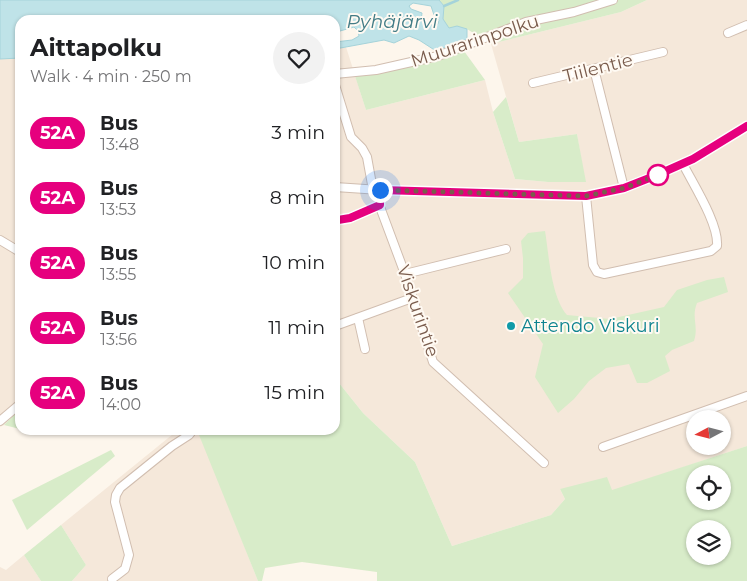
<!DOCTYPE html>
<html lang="en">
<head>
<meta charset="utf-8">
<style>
  :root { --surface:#fff; --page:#f2f2f2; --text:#202124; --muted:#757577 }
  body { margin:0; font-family:Montserrat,sans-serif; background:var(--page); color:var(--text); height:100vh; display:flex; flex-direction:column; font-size:19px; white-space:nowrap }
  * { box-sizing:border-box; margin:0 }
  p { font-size:16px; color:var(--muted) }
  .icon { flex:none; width:28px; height:28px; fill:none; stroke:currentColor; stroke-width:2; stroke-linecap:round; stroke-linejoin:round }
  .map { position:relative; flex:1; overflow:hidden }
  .sheet { position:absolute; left:15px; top:15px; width:325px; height:420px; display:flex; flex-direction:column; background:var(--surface); border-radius:15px; box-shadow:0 1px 4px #0004 }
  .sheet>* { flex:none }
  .badge { padding:0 10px; border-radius:16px; font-size:18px; line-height:32px }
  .needle { width:32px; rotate:263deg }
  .buttons { position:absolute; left:686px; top:410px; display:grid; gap:10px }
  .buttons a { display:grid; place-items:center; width:45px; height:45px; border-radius:50%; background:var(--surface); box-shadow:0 1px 4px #0004; font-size:25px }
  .you { position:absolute; width:25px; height:25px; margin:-12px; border:4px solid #fff; border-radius:50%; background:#1a73e8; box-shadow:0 0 0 8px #1a73e833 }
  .map>.badge { position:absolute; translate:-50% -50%; box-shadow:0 0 0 2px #fff }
  .round { display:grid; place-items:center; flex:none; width:52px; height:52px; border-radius:26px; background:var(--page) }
  .overview { display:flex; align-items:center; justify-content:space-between; height:85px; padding:0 15px }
  h1 { font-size:24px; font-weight:700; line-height:38px }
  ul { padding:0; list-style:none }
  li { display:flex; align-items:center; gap:15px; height:65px; padding:0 15px }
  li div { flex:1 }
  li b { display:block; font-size:19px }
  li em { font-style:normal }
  li .badge { min-width:55px; font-weight:700; text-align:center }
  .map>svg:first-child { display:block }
</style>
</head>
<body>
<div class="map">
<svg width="747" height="581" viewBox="0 0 747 581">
  <rect width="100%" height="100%" fill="#fdf6ec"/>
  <!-- residential -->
  <g fill="#f5e8da" fill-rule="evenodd">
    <path d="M647 0H747V446L612 491 560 489 565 499 551 515 452 546 415 462 363 413 335 378V49L346 47 366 110 485 80 493 112 515 179 548 182H585L577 134 519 142 491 44 621 12ZM695 419H722V446H695Z"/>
    <polygon points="20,58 20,409 4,425 0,427 0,59"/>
    <polygon points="178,430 197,430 199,431 258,581 72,581 86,565 61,525"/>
    <polygon points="24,555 41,581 0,581 0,567 6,570"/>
  </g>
  <!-- green -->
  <g fill="#d8ecc9" fill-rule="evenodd">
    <polygon points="439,0 647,0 621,12 491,44 467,29 449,28 443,19 444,6"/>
    <path d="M464 51 485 80 366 110 355 76C395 70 426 65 464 51Z"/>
    <polygon points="506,97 519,142 577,134 586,182 548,182 515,179 493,112"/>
    <path d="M545 231C549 255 551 297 567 315L610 319 664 307 677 290 707 280 724 277 728 292 697 303C691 318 699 326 694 341L672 350 665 356 670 371 647 383H637L629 364 606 368 589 381 574 399 558 413 535 377 543 344 508 293 523 278V258L521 241 528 233Z"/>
    <path d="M335 378 363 413 415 462 452 546 551 515 565 499 560 489 607 477 612 490 747 446V581H377V572L302 562 265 568 262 581H258L197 430H335ZM695 474H722V501H695ZM695 529H722V556H695Z"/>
    <polygon points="20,409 20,429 4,425"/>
    <polygon points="111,450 115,456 27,530 12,500"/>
    <polygon points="61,525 86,565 72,581 41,581 24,555"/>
  </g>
  <!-- water -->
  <path fill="#bfe3e8" stroke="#a5d3da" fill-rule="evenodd" d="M0 0H439L444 6 443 19 449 28 457 26 467 29V39L436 51 419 40 409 36 394 43 384 40 335 49V42L352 40 359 36 358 31 354 27 340 31 335 29V20L315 19 20 20V58L0 59ZM413 3 431 6 434 15 439 20 438 24 430 25 421 21 422 13 411 9 409 6Z"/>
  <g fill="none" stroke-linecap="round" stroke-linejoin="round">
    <!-- stream -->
    <polyline stroke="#a5d3da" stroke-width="2.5" points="444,6 458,0"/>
    <!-- minor casing -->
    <g stroke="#d1beb0" stroke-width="10">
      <g id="minor">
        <polyline points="728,33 747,25"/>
        <polyline points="594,69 624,188"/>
        <polyline points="335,74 376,70 438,56 526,22 574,12 613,0"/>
        <polyline points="533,83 663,52"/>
        <polyline points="335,85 351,137 362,148 367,157 373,190"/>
        <polyline points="335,187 380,190 586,196 624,188 657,175 693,159 747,126"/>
        <polyline points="380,190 380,207 405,274 433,362 544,463"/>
        <path d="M586 196 593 265 597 272 604 274 711 251 717 246C719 224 693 184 683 164"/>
        <polyline points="0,240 20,252"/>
        <polyline points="405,274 506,249"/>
        <polyline points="358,318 365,349"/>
        <polyline points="335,326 412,298"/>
        <polyline points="0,421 20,404"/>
        <polyline points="603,447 747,396"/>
        <polyline points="112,579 125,569 129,555 115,502 116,495 120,488 172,446 189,435 193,430"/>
      </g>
    </g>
    <!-- minor -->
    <use href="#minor" stroke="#fff" stroke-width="8"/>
  </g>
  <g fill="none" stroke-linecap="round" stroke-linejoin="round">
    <!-- line casing -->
    <g stroke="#fff" stroke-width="11">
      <polyline id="line" points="335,218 338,220 350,218 380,205 380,190 586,196 624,188 657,175 693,159 747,126"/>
    </g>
    <!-- line -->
    <use href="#line" stroke="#e6007e" stroke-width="8"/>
    <!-- walk -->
    <polyline stroke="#7a5c4d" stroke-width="5" stroke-dasharray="0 9" points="380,190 586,196 624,188 658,175"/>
  </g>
  <!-- markers -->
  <circle fill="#fff" stroke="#e6007e" stroke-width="2.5" cx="658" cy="175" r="10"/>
  <circle fill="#0f9aa8" stroke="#fffaf3" stroke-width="2" cx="511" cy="326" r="5"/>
  <g text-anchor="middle" stroke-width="4" stroke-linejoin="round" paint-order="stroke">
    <!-- street labels -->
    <g font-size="18" fill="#7a5c4d" stroke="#fffaf3">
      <text transform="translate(475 41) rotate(-18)" y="6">Muurarinpolku</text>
      <text transform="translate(598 68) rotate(-14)" y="6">Tiilentie</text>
      <text transform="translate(418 311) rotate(71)" y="6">Viskurintie</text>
    </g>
    <!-- culture labels -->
    <g font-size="18" fill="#0d838f" stroke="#fffaf3" text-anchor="start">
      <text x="521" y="332">Attendo Viskuri</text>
    </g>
    <!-- water labels -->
    <g font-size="19" font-style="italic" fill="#437c86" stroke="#fffaf3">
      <text x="392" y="28">Pyhäjärvi</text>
    </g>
  </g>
</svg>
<div class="buttons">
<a><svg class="needle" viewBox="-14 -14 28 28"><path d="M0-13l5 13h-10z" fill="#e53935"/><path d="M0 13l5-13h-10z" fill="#757577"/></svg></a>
<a><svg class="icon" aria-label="locate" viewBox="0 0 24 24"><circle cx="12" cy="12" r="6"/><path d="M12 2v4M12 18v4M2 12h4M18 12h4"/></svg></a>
<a><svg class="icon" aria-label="layers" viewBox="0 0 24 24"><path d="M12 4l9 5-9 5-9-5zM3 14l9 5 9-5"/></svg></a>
</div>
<div class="you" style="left:380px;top:190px"></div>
<section class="sheet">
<div class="overview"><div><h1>Aittapolku</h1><p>Walk · 4 min · 250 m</p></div><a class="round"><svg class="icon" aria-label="heart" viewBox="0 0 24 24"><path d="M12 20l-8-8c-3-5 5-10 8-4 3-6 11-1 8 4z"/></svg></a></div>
<ul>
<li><span class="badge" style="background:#e6007e;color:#fff">52A</span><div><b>Bus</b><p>13:48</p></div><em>3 min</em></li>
<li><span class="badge" style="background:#e6007e;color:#fff">52A</span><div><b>Bus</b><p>13:53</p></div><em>8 min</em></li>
<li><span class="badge" style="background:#e6007e;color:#fff">52A</span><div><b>Bus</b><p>13:55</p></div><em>10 min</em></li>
<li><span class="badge" style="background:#e6007e;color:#fff">52A</span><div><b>Bus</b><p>13:56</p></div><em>11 min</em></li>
<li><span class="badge" style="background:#e6007e;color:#fff">52A</span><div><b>Bus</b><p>14:00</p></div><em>15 min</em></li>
</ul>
</section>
</div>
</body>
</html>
